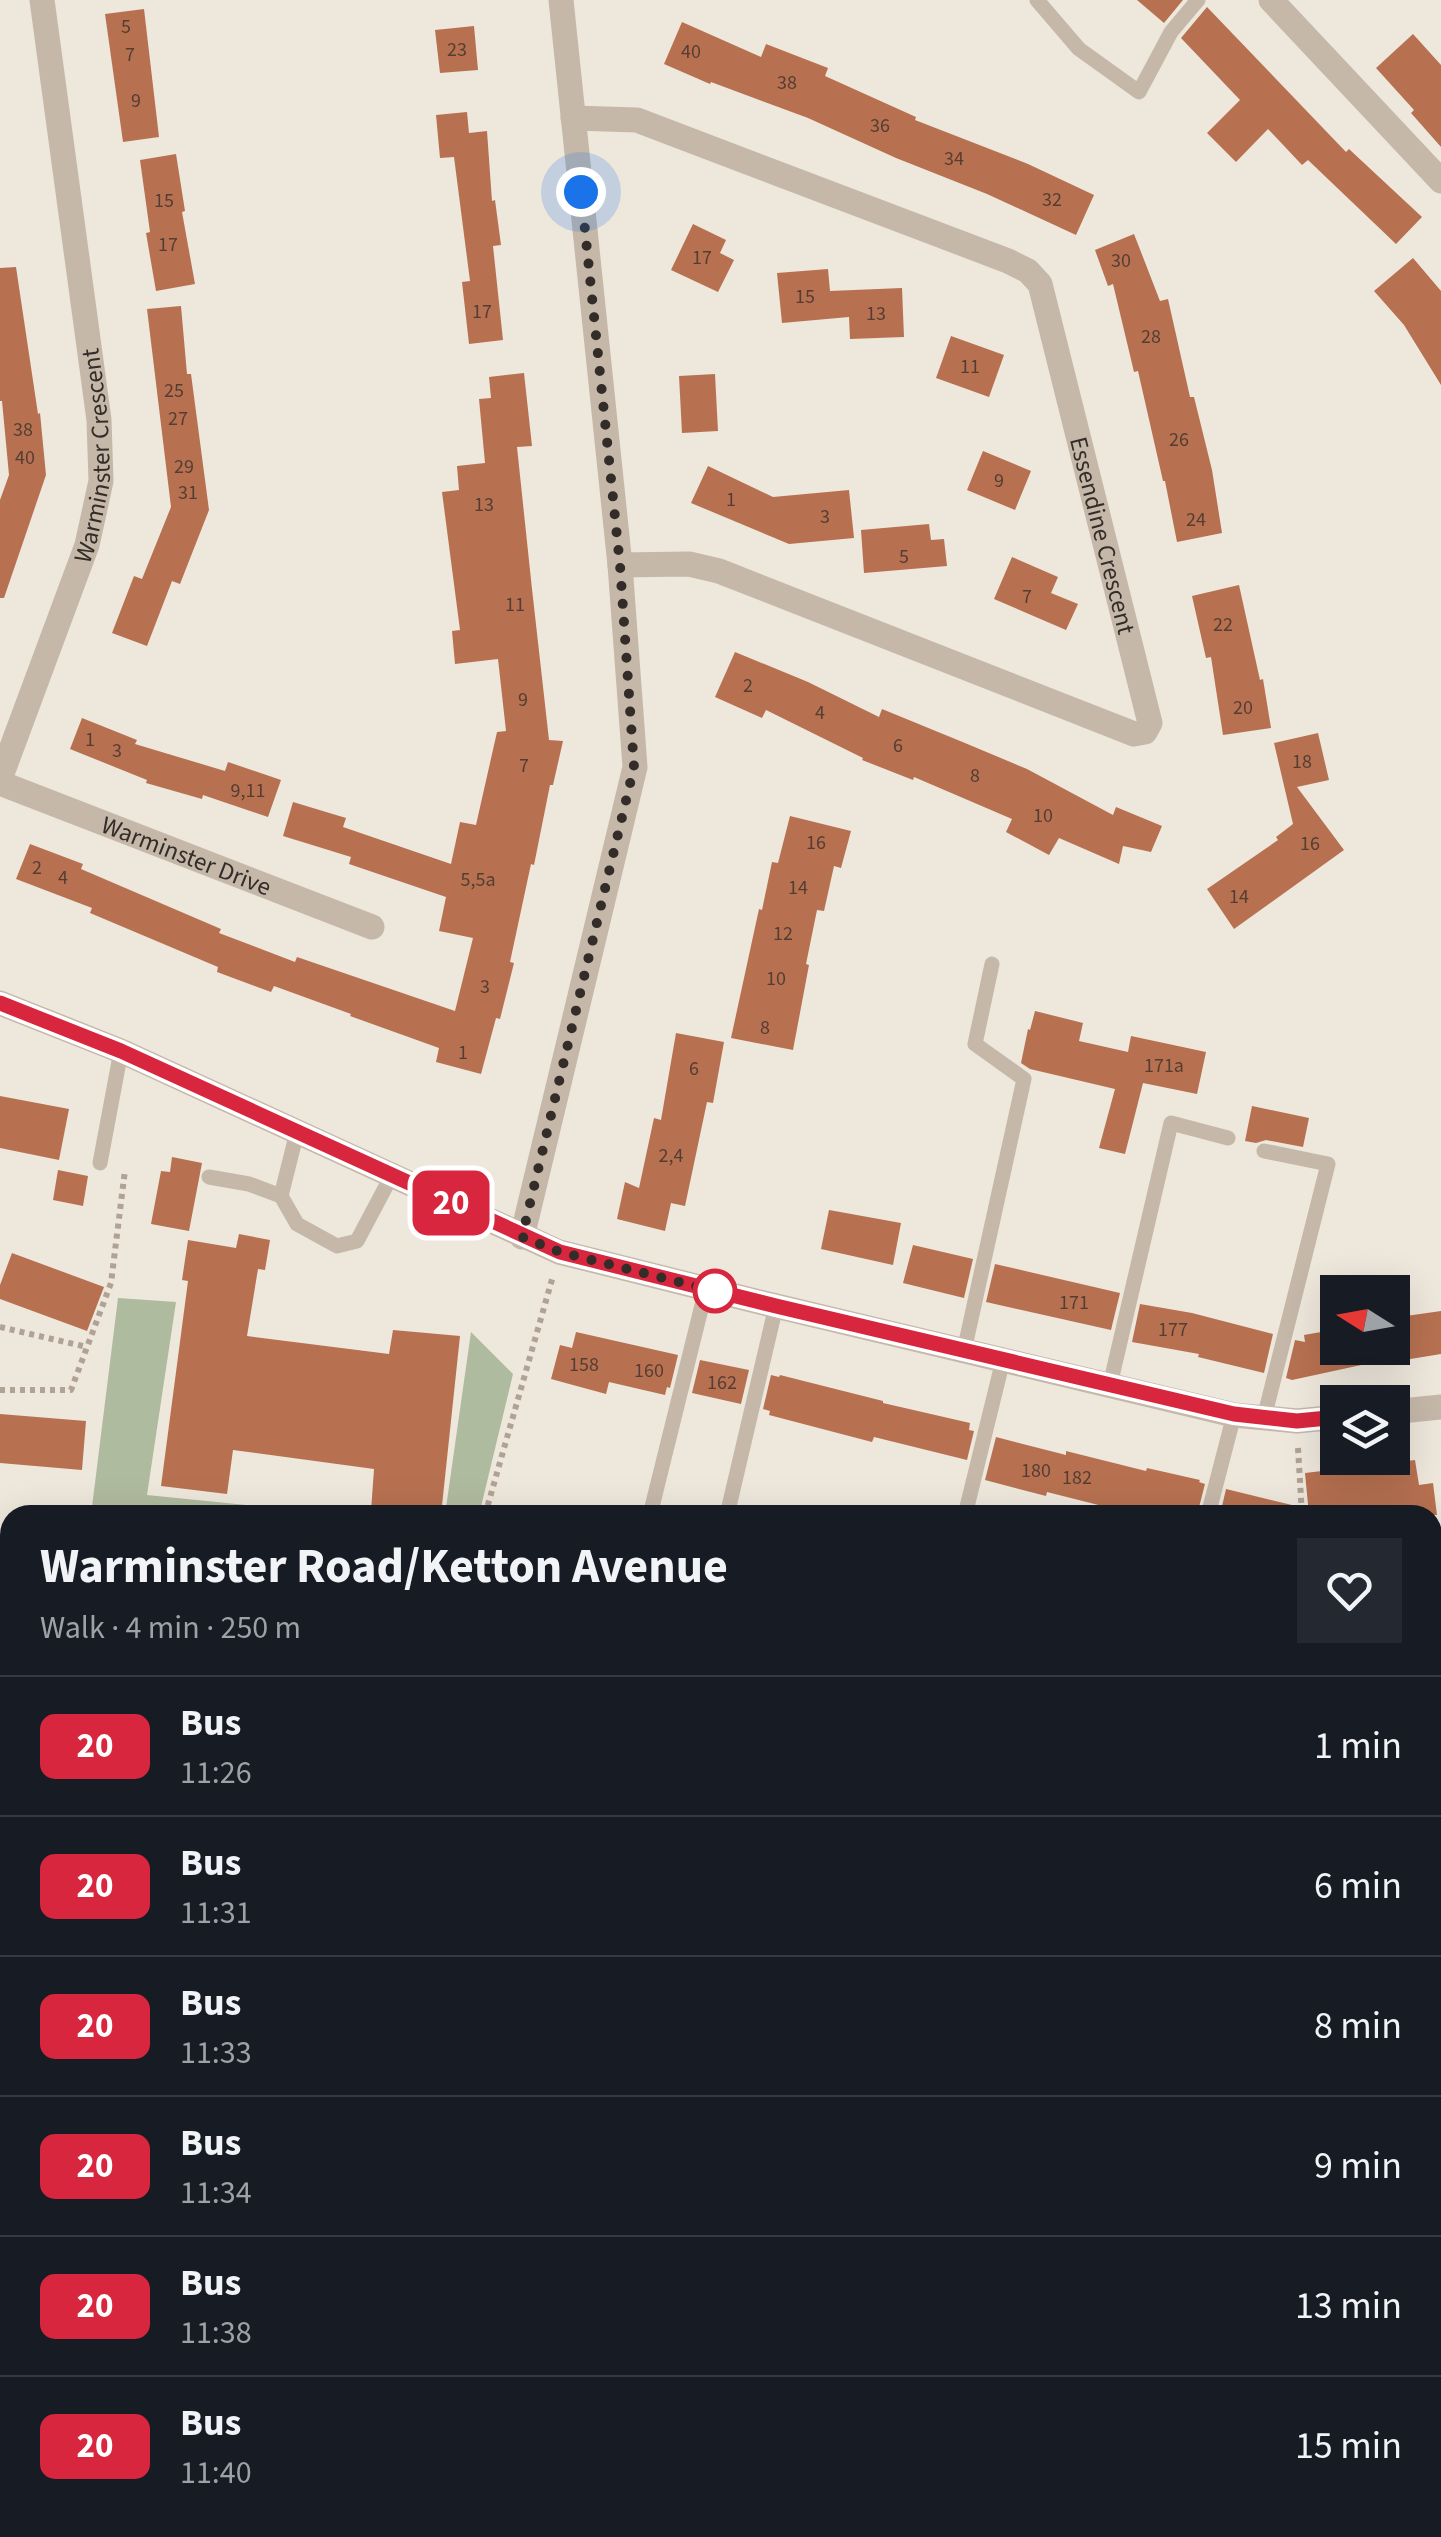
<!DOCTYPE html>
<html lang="en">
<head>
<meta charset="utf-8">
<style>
  :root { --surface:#171b24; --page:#242831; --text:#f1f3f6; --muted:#9ea1a6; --line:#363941 }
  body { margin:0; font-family:"Source Sans 3",sans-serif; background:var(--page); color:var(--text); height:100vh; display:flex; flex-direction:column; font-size:38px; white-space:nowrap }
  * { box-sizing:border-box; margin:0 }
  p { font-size:32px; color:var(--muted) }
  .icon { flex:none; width:55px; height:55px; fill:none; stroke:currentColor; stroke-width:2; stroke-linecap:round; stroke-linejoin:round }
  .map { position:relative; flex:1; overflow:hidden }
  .sheet { position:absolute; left:0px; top:1505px; width:1442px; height:1032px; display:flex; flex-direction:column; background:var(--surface); border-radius:30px 30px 0 0; box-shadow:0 10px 40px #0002 }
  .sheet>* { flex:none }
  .badge { padding:0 20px; border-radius:15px; font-size:35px; line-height:65px }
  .needle { width:65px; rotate:281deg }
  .buttons { position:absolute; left:1320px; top:1275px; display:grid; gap:20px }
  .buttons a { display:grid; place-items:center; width:90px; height:90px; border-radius:0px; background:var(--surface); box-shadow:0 10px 40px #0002; font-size:50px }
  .you { position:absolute; width:50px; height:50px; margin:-25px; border:8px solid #fff; border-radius:50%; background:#1a73e8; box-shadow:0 0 0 15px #1a73e833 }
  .map>.badge { position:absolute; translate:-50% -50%; box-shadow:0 0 0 5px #fff }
  .round { display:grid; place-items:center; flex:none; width:105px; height:105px; border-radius:0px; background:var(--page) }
  .head { display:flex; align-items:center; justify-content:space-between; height:170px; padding:0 40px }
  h1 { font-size:48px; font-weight:700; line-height:75px }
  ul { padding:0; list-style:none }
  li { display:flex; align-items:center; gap:30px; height:140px; padding:0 40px; border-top:2px solid var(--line) }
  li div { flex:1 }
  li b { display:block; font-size:38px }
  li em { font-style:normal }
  li .badge { min-width:110px; font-weight:700; text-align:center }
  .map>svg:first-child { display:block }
</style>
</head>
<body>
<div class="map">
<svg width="1441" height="2537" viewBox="0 0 1441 2537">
  <rect width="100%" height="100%" fill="#eee7dc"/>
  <!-- green -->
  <g fill="#afbb9e">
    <polygon points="118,1298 176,1302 147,1495 345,1515 91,1515"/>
    <polygon points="471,1332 513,1374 479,1515 445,1515"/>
  </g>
  <!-- building -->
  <g fill="#b77151">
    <polygon points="1137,0 1183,0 1164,23"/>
    <polygon points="1207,7 1346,152 1349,149 1422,217 1396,244 1308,160 1302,165 1268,129 1236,162 1207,133 1240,100 1181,38"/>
    <polygon points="144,9 159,137 123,142 105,14"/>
    <polygon points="682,22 761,57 766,44 828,68 825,76 916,117 915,120 1028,164 1094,195 1076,235 987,194 896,158 808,118 711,82 710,84 664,64"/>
    <polygon points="474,26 478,70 440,73 435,30"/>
    <polygon points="1413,34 1441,65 1441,147 1411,113 1414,110 1376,68"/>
    <polygon points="467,112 469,133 487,131 492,201 495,200 501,245 493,246 503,340 469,344 462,282 470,281 454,157 440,158 436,115"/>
    <polygon points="176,154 185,211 182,212 195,284 156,291 146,233 150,232 140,160"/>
    <polygon points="693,224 726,240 720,253 734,260 718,292 671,270"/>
    <polygon points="1134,234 1160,301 1168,299 1190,397 1194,397 1212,470 1222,533 1177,542 1165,481 1163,481 1138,371 1134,372 1113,284 1108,286 1095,250"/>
    <polygon points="1413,258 1441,291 1441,385 1404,325 1374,291"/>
    <polygon points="16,267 38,414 40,413 46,475 4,598 0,598 0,500 9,475 2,401 0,401 0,268"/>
    <polygon points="828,269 830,291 902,288 904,337 850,339 849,317 782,323 777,273"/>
    <polygon points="181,306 187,374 191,374 209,510 180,584 172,581 147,646 112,633 134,576 142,579 171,507 147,309"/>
    <polygon points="951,336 1004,355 989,397 936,378"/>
    <polygon points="524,373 532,446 517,447 532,589 549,740 563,741 553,785 550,785 534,865 531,864 510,962 514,963 500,1019 496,1018 481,1074 436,1062 439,1048 350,1016 351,1014 274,986 271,992 217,972 218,967 90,913 92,908 16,879 30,844 83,864 81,869 221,929 219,933 295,962 297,957 455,1011 473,938 439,931 446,897 349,864 351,857 283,836 293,802 346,818 343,827 451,864 460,822 476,825 497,732 506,731 498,659 455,664 452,631 460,630 442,492 459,490 457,466 485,463 479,399 491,398 489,377"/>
    <polygon points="715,374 718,431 682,433 679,376"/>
    <polygon points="983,451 1031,471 1015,510 967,490"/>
    <polygon points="708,466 773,497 849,490 854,538 789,544 691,503"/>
    <polygon points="929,524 931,540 944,539 947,566 864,573 861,530"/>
    <polygon points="1012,557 1058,577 1051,593 1078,604 1066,630 994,599"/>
    <polygon points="1239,585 1260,680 1263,679 1271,728 1223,735 1211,657 1206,658 1192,596"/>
    <polygon points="735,652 808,682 879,717 882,709 965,743 1027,769 1113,815 1116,807 1162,826 1151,852 1123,846 1119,864 1059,838 1049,855 1006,832 1012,819 914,777 913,780 862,760 863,758 766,710 762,718 715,697"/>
    <polygon points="82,718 137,740 135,744 225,771 228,762 281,780 268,817 203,795 202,799 146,783 147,780 70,749"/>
    <polygon points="1318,733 1329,780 1297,787 1344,850 1234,929 1207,889 1278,840 1276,837 1293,824 1274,743"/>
    <polygon points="790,816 851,831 841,868 834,866 824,911 817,910 806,964 809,965 793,1050 731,1038 759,909 762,910 772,862 778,863"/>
    <polygon points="1035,1011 1083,1023 1079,1041 1128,1052 1131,1036 1206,1052 1197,1094 1143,1083 1125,1154 1099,1148 1115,1089 1030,1069 1021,1063 1028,1029 1030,1030"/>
    <polygon points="676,1033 724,1042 713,1103 707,1102 685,1206 671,1203 665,1231 617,1219 625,1182 639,1188 654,1118 661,1120"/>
    <polygon points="0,1096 69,1109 59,1160 0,1148"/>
    <polygon points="1252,1106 1309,1118 1303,1147 1266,1140 1256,1143 1245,1141"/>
    <polygon points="172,1157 202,1163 189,1231 151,1224 161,1171 170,1172"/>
    <polygon points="58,1170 88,1176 83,1206 53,1200"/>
    <polygon points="829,1210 901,1223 893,1265 821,1249"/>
    <polygon points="239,1234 270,1240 265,1270 258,1269 247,1336 389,1354 393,1330 460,1336 441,1515 403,1515 371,1511 374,1469 233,1450 227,1494 161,1486 188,1281 182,1280 188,1240 236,1248"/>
    <polygon points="913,1245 973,1259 964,1298 903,1283"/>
    <polygon points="12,1253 104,1287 87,1331 0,1299 0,1285"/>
    <polygon points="995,1264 1120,1293 1111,1330 986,1302"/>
    <polygon points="1140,1304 1192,1313 1273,1334 1264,1373 1198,1357 1199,1354 1132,1342"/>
    <polygon points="1441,1311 1441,1354 1392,1362 1392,1318"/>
    <polygon points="1338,1329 1338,1348 1388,1348 1389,1359 1292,1380 1286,1378 1295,1340 1305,1342 1304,1335"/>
    <polygon points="576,1332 678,1355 670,1388 667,1387 665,1395 609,1382 606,1394 551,1379 560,1345 572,1348"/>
    <polygon points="700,1360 749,1370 741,1404 692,1393"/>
    <polygon points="771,1375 779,1377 780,1375 883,1401 883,1403 970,1423 969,1430 974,1431 967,1460 874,1437 872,1442 769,1415 770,1411 763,1409"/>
    <polygon points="0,1414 86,1421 82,1470 0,1463"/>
    <polygon points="996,1437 1066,1455 1066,1451 1146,1471 1147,1468 1200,1480 1199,1482 1205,1484 1197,1515 1138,1515 1047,1492 1046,1496 985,1480"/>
    <polygon points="1415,1460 1419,1485 1433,1483 1437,1515 1309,1515 1305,1473"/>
    <polygon points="1226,1489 1292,1505 1290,1515 1220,1515"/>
  </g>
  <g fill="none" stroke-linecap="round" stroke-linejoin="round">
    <!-- path -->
    <g stroke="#b0a294" stroke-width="6" stroke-dasharray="5 5" stroke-linecap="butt">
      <polyline points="0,1327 87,1347"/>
      <polyline points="0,1390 71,1390 111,1283 125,1170"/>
      <polyline points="1298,1448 1302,1515"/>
      <polyline points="485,1515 553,1276"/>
      <polyline points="0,1714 10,1718"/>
      <polyline points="0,1762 10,1760"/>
    </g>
    <!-- lane -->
    <g stroke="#c5b8a9" stroke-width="15">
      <polyline points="1037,0 1079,49 1139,92 1171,32 1198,0"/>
      <polyline points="297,1132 281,1196 297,1224 337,1246 357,1241 392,1175"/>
      <polyline points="100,1163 121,1051"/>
      <polyline points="209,1177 249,1184 281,1196"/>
      <polyline points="964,1351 1024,1079 975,1044 992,964"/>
      <polyline points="1110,1385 1171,1123 1228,1138"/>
      <polyline points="1264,1418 1328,1164 1264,1151"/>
      <polyline points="650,1515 706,1289"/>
      <polyline points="727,1515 776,1306"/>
      <polyline points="965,1515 1003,1360"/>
      <polyline points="1208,1515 1234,1415"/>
      <polyline points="838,2528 839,2537"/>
    </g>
    <!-- street -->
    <g stroke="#c5b8a9" stroke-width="25">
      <polyline points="1271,0 1441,181"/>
      <path id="s1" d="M573 118 637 120 1008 261 1028 271 1040 284 1150 723 1145 732 1134 734 719 571 689 564 620 565"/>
      <path id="s2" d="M0 779 87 545 101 481 99 420 42 0"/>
      <path id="s3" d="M0 783 372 927"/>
      <polyline points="0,1003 121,1051 559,1252 776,1306 1234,1415 1297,1421 1338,1417"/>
      <polyline points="522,1237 635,767 620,565 561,0"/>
      <polyline points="1392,1412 1441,1407"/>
      <polyline points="0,2082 10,2081"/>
      <polyline points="549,2528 553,2537"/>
    </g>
    <!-- secondary -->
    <g stroke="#98887b" stroke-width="25">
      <polyline points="1432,2296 1441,2295"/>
      <polyline points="434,2537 448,2528"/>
    </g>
  </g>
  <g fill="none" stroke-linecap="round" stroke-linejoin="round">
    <!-- line casing -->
    <g stroke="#fff" stroke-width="22">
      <polyline id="line" points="0,1003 121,1051 560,1252 776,1306 1234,1414 1297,1421 1338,1417"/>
    </g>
    <!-- line -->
    <use href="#line" stroke="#d7263d" stroke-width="15"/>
    <!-- walk -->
    <polyline stroke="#332c28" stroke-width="10" stroke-dasharray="0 18" points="581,192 620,565 634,767 522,1237 560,1252 715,1291"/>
  </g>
  <!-- markers -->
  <circle fill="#fff" stroke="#d7263d" stroke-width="5" cx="715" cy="1291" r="20"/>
  <g text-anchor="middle" stroke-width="8" stroke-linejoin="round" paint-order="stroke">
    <!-- number labels -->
    <g font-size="20" fill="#543d32">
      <text x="126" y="33">5</text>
      <text x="457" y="56">23</text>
      <text x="691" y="58">40</text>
      <text x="130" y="61">7</text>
      <text x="787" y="89">38</text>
      <text x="136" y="107">9</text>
      <text x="880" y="132">36</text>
      <text x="954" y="165">34</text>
      <text x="1052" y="206">32</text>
      <text x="164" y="207">15</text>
      <text x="168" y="251">17</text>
      <text x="702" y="264">17</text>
      <text x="1121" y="267">30</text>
      <text x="805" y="303">15</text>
      <text x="482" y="318">17</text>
      <text x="876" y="320">13</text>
      <text x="1151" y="343">28</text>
      <text x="970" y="373">11</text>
      <text x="174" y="397">25</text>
      <text x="178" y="425">27</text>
      <text x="23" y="436">38</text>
      <text x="1179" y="446">26</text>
      <text x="25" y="464">40</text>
      <text x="184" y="473">29</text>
      <text x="999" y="487">9</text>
      <text x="188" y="499">31</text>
      <text x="731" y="506">1</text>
      <text x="484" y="511">13</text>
      <text x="825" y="523">3</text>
      <text x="1196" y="526">24</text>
      <text x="904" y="563">5</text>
      <text x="1027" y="603">7</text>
      <text x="515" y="611">11</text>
      <text x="1223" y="631">22</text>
      <text x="748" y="692">2</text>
      <text x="523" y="706">9</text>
      <text x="1243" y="714">20</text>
      <text x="820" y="719">4</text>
      <text x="90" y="746">1</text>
      <text x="898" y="752">6</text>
      <text x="117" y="757">3</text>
      <text x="1302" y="768">18</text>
      <text x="524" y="772">7</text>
      <text x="975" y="782">8</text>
      <text x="248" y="797">9,11</text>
      <text x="1043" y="822">10</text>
      <text x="816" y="849">16</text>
      <text x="1310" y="850">16</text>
      <text x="37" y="874">2</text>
      <text x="63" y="884">4</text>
      <text x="478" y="886">5,5a</text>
      <text x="798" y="894">14</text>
      <text x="1239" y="903">14</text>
      <text x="783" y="940">12</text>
      <text x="776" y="985">10</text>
      <text x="485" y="993">3</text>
      <text x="765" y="1034">8</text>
      <text x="463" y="1059">1</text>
      <text x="1164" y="1072">171a</text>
      <text x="694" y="1075">6</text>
      <text x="671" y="1162">2,4</text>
      <text x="1074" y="1309">171</text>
      <text x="1173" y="1336">177</text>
      <text x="584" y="1371">158</text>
      <text x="649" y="1377">160</text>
      <text x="722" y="1389">162</text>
      <text x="1036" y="1477">180</text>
      <text x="1077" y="1484">182</text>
    </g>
    <!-- street labels -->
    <g font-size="25" fill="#332c28" stroke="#f7f1e7">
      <text dy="9" stroke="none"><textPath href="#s2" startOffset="340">Warminster Crescent</textPath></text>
      <text dy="9" stroke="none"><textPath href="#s1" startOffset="760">Essendine Crescent</textPath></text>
      <text dy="9" stroke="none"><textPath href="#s3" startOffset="200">Warminster Drive</textPath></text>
    </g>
  </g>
</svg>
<div class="buttons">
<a><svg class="needle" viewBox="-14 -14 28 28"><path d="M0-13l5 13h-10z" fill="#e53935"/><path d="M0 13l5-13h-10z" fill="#9ea1a6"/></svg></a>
<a><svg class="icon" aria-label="layers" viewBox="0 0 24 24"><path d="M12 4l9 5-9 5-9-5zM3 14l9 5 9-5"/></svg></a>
</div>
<div class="you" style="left:581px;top:192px"></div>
<b class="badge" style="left:451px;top:1203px;background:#d7263d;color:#fff">20</b>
<section class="sheet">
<div class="head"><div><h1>Warminster Road/Ketton Avenue</h1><p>Walk · 4 min · 250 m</p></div><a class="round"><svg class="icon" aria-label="heart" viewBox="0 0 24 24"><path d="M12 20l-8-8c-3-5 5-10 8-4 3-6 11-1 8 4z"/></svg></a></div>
<ul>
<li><span class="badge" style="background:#d7263d;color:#fff">20</span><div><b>Bus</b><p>11:26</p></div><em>1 min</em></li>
<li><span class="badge" style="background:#d7263d;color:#fff">20</span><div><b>Bus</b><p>11:31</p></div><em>6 min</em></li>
<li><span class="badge" style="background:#d7263d;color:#fff">20</span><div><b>Bus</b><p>11:33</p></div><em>8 min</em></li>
<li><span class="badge" style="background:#d7263d;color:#fff">20</span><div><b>Bus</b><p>11:34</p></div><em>9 min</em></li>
<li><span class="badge" style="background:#d7263d;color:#fff">20</span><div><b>Bus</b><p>11:38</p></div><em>13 min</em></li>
<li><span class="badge" style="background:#d7263d;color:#fff">20</span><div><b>Bus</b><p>11:40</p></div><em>15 min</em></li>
</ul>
</section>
</div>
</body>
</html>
